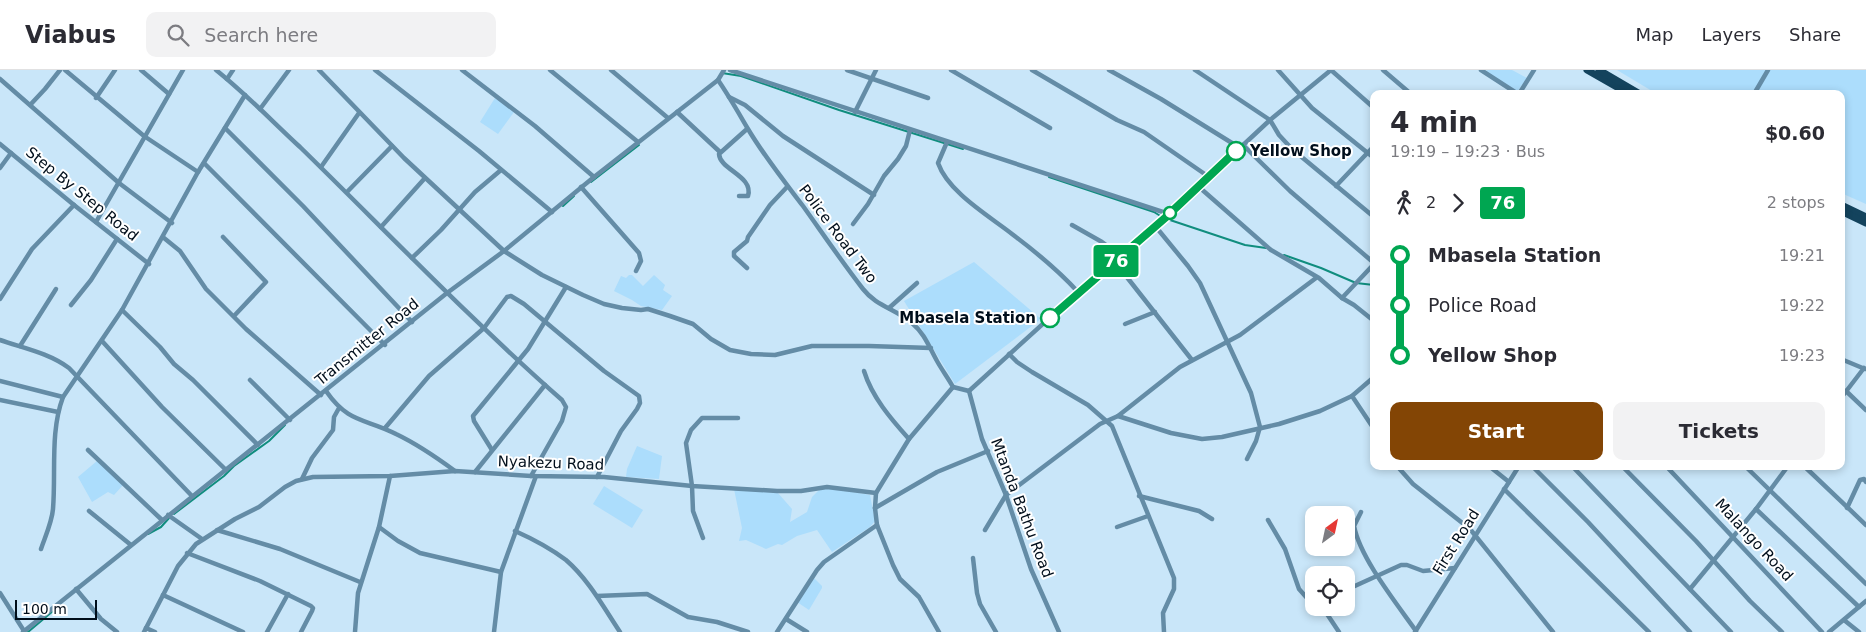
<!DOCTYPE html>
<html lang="en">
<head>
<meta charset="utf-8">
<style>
  :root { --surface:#fff; --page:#f2f2f3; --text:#2b2b33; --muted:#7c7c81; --line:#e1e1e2; --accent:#834505 }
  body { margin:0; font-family:"DejaVu Sans",sans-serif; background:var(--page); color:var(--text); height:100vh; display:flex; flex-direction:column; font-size:19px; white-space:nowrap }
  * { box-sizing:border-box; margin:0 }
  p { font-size:16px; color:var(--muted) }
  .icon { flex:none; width:28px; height:28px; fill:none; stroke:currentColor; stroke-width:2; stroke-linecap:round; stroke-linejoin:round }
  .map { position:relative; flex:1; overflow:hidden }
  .details { position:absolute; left:1370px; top:20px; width:475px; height:380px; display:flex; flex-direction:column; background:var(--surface); border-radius:10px; box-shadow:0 2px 8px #0003 }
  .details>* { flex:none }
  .badge { padding:0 10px; border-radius:4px; font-size:18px; line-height:32px }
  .needle { width:32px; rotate:33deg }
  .controls { position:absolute; left:1305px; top:436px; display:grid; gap:10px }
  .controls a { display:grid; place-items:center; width:50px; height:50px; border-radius:10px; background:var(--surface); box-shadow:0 2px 8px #0003; font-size:25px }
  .scale { position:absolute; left:15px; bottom:12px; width:82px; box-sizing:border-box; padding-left:5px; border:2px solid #000e1b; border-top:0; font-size:14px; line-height:18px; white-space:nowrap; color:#000e1b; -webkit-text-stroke:4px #fff; paint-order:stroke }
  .map>.badge { position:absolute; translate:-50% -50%; box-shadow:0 0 0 2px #fff }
  .legs { display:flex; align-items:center; gap:8px; height:55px; padding:0 20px; font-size:16px }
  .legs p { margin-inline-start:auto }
  .overview { display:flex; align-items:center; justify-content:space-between; height:85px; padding:0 20px }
  h1 { font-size:28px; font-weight:600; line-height:38px }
  .cta { display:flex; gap:10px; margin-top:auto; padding:10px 20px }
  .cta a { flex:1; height:58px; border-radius:10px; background:var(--accent); color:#fff; font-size:20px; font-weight:600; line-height:58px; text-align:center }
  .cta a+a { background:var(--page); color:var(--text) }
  ul { padding:0 20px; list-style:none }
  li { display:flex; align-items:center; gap:18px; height:50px; font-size:19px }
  li i { display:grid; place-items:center; width:8px; height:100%; margin:0 6px; background:currentColor }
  li i::after { content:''; width:12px; height:12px; margin:-6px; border:4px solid; border-radius:50%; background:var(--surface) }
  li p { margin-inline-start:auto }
  li:first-child i { background:linear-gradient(#0000 50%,currentColor 0) }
  li:last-child i { background:linear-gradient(currentColor 50%,#0000 0) }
  header { display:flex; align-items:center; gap:30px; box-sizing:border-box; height:70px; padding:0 25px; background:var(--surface); border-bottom:1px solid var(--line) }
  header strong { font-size:24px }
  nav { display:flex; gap:28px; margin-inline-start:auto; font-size:18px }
  .search { width:350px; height:45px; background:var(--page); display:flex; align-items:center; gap:12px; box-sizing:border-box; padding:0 18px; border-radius:10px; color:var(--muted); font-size:19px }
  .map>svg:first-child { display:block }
</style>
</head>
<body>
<header>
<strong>Viabus</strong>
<div class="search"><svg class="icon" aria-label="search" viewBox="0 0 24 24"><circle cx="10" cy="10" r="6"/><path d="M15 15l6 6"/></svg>Search here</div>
<nav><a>Map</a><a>Layers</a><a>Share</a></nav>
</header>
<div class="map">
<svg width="1866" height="562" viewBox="0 0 1866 562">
  <rect width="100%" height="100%" fill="#c9e6f9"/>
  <!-- built -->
  <g fill="#acddfc">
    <polygon points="1487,0 1512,0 1527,8 1517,22 1486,2"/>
    <polygon points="1617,0 1866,0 1866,134 1841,123 1841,24 1657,24"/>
    <polygon points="495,28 514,42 498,64 480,52"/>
    <polygon points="974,192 1041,249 955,314 904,231"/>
    <polygon points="629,205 632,205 643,216 654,205 665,215 663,220 672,226 662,240 641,236 632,230 614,221 621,206 626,208"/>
    <polygon points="637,376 662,386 659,409 626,407 627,399"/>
    <polygon points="97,391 123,415 114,425 108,422 92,432 78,407"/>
    <polygon points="604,416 643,440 632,458 593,434"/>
    <polygon points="821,418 832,418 870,425 875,451 870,457 832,482 817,460 797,466 782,475 778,474 766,479 746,470 739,471 742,458 734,419 778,423 792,439 790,452 807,442 812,427"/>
    <polygon points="813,507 822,516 822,518 809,540 797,532"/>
  </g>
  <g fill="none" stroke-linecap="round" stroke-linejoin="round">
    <!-- stream -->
    <g stroke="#108d7e" stroke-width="2">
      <polyline points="722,3 741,6 839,40 963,79"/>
      <polyline points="1049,107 1154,142 1162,147"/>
      <polyline points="591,112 639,75"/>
      <polyline points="563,136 574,126"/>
      <polyline points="1167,149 1245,175 1266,178"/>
      <polyline points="1284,185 1321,198 1356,213 1374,215"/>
      <polyline points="174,444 224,406 234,396 269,371 285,355"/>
      <polyline points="148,464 161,457 170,447"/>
      <polyline points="28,562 53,541"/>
    </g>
    <!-- street -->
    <g stroke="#648ca6" stroke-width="4.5">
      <polyline points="65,0 144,66 198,102"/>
      <polyline points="141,0 169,24"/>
      <path d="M216 0C246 24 272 51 300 77 387 162 471 250 562 330L566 337 562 351 531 406"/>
      <polyline points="319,0 404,88 504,181 542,205 583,225 604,234 622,238 641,240 648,239 670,246 693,254 711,269 730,280 751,284 775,285 812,276 869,276 931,278"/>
      <polyline points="375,0 479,81 552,142"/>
      <polyline points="462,0 535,56 594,107"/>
      <polyline points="550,0 638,72"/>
      <polyline points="611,0 668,48"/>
      <polyline points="730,0 1169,144"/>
      <polyline points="847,0 928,28"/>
      <polyline points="951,0 1050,58"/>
      <polyline points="1032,0 1117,50 1144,62 1209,107"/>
      <polyline points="1109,0 1161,29 1240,78"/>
      <polyline points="1195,0 1270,50 1279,65 1292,79 1374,147"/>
      <polyline points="1278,0 1312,38 1374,88"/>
      <polyline points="1383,0 1411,24"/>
      <polyline points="1481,0 1518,24"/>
      <polyline points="0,9 119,113 172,153"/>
      <polyline points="227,9 233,0"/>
      <path d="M718 10C729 26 738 42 748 59 764 86 784 111 803 136 823 164 842 192 863 219 876 236 896 239 912 253 925 264 929 277 937 291 942 300 948 308 953 317"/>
      <polyline points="1519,24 1534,0"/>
      <polyline points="1754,24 1768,0"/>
      <polyline points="729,27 745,35 783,66 874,125"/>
      <polyline points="96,28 115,0"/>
      <polyline points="31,34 45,19 60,0"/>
      <polyline points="260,39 289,0"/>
      <polyline points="677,42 720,82"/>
      <polyline points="855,42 876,0"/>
      <polyline points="225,58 303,136 412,252"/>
      <path d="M947 72 938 93C948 122 989 146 1012 164 1036 182 1058 200 1078 222"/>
      <polyline points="0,74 74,135 149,194"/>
      <polyline points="1243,75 1290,121 1374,193"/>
      <polyline points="204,93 385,275"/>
      <polyline points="321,97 359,43"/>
      <polyline points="0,98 11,83"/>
      <polyline points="1336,116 1374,76"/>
      <polyline points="581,117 639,183 641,191 636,201"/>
      <polyline points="1199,117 1271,180 1319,208 1342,228 1354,235 1374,251"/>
      <polyline points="347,122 392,76"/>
      <path d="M739 126H748C754 106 720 100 719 84L747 59"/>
      <polyline points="96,152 183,0"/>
      <polyline points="853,154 868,134 884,106 898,89 906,76 910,60"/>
      <polyline points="1072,155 1102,172 1121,186"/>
      <polyline points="381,157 425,108"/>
      <polyline points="1156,157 1188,196 1200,213 1251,323 1260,357 1256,371 1247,389"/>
      <polyline points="223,167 266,212 234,246"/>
      <polyline points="164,168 180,181 206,219 246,259 321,325"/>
      <polyline points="412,188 441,160 475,122 501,100"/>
      <polyline points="1115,192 1192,290"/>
      <polyline points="747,198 734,186 734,182 747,171 748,167 770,135 787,117"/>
      <polyline points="1342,228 1374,194"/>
      <polyline points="0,229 32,179 74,135"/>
      <polyline points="71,235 91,210 117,169"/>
      <polyline points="889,238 917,213"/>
      <polyline points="122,240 160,277 174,294 193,310 258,375"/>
      <polyline points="1125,254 1155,242"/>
      <path d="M0 270C23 278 49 283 69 298L192 426"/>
      <polyline points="102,271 162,337 226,400"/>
      <polyline points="20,276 56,219"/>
      <polyline points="1009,284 1017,292 1032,302 1088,335 1112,356 1174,508 1174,519 1163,543 1164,562"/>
      <polyline points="1841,289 1865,299"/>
      <path d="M864 301C872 327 891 349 909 369"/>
      <polyline points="1374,307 1352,326 1374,359"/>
      <polyline points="250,310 290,350"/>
      <polyline points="0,311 63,327"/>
      <polyline points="953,317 969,321"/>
      <path d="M326 321C349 354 365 348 396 364 417 374 436 387 455 401"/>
      <polyline points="969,321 1078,222 1169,144 1270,50 1331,0 1374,38"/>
      <polyline points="969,321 982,369 1006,425 1031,499 1059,562"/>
      <polyline points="1846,321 1866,340"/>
      <polyline points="1841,328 1864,298"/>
      <polyline points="0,330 58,342"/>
      <polyline points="1118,346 1171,363 1202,369 1222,367 1279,354 1320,341 1352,326"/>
      <polyline points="385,358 429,306 484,258 501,235 507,227 511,226 524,234 604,301 639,326 640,333 637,339 621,361 597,407"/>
      <polyline points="88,380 162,450"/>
      <polyline points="492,380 474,351 473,346 528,279 566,217"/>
      <polyline points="1397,396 1413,414 1470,459 1553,562"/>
      <polyline points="1489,396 1509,412"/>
      <polyline points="1532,396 1588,452 1690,562"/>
      <polyline points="1572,396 1731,562"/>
      <polyline points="1622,396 1696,471 1750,531 1782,562"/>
      <polyline points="1666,396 1822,562"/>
      <polyline points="1745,396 1866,514"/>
      <polyline points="1804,396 1866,455"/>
      <polyline points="475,402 545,315"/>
      <polyline points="302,409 312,388 333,360 334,347 339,338"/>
      <polyline points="1504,419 1649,562"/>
      <polyline points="876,423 875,438 877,455 893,495 900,509 919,527 939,562"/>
      <polyline points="1139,426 1199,441 1212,449"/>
      <polyline points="875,438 937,402 988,381"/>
      <polyline points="1847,438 1860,410 1864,409 1866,412"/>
      <polyline points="1756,439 1859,537"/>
      <polyline points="89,441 131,475"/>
      <path d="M1361 442 1354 456C1360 488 1397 534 1416 561"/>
      <polyline points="168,445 202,469"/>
      <polyline points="1268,450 1285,479 1299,519 1307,528 1314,530"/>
      <polyline points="379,457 398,471 420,483 501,502"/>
      <polyline points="1117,457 1148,446"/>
      <polyline points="217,460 280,479 360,512"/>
      <polyline points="985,460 1006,425 1100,354 1118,346 1180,297 1240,265 1316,208"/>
      <path d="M515 461C533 469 550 478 566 490 589 510 604 538 620 562"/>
      <polyline points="703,468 693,441 692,416 686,373 691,360 702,348 738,348"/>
      <path d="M41 479C45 467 52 452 53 439 56 401 50 362 63 327L122 240 198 102 245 25"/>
      <polyline points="187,483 260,511 311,536 313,538 312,541 301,562"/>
      <polyline points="973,488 977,523 980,534 996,562"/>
      <polyline points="76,519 101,549 117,562"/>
      <polyline points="1690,519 1756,439 1788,396"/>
      <polyline points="1346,520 1401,495 1407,495 1423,501 1455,498"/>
      <polyline points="0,523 24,561"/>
      <polyline points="163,525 243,562"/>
      <polyline points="597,526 647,524 688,547 717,552 748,562"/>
      <polyline points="1323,538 1339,562"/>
      <polyline points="786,549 807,562"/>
      <polyline points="1844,550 1859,562"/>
      <polyline points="146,558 155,562"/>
      <polyline points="23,562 447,223 504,181 594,107 718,10 724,0"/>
      <polyline points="144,562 178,496 196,474 235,449 259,437 285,417 296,411 313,407 390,406 455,401 531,406 604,407 692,416 777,421 801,421 827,417 876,423 909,369 953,317"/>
      <polyline points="267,562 288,524"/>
      <polyline points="355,562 358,523 379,457 390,406"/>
      <polyline points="494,562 501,502 536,406"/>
      <polyline points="777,562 817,500 824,492 877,455"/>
      <polyline points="1415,562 1519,396"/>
      <polyline points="1829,562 1866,531"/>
    </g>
    <!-- primary -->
    <g stroke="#13435d" stroke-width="7">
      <polyline points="1587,0 1629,24"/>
      <polyline points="1599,0 1640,24"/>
      <polyline points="1841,135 1866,147"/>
      <polyline points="1841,141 1866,153"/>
    </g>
  </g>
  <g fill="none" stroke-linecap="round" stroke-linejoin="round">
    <!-- line-1 casing -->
    <g stroke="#fff" stroke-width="11">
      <polyline id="line-1" points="1050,248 1165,148 1236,81"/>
    </g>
    <!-- line-1 -->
    <use href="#line-1" stroke="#00a651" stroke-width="8"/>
  </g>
  <!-- markers -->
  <g fill="#fff" stroke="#00a651" stroke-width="2.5">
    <circle cx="1236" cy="81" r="9"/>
    <circle cx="1170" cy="143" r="6"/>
    <circle cx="1050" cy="248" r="9"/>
  </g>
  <g text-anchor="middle" stroke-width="4" stroke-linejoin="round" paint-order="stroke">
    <!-- stop labels -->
    <g font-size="15" font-weight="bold" fill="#000e1b" stroke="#fff" text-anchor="start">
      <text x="1250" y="86">Yellow Shop</text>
      <text x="1036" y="253" text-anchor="end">Mbasela Station</text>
    </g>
    <!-- street labels -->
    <g font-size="15" fill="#000e1b" stroke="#fff">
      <text transform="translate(82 124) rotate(39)" y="5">Step By Step Road</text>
      <text transform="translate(838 164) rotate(53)" y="5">Police Road Two</text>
      <text transform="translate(367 272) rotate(-39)" y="5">Transmitter Road</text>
      <text transform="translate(551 393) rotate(2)" y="5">Nyakezu Road</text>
      <text transform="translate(1022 438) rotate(69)" y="5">Mtanda Bathu Road</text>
      <text transform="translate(1754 470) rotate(47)" y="5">Malango Road</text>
      <text transform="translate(1456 472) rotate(-58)" y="5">First Road</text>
    </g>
  </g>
</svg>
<div class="controls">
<a><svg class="needle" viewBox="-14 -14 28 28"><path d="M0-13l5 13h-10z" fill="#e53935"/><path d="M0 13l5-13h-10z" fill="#7c7c81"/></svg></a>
<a><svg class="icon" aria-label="locate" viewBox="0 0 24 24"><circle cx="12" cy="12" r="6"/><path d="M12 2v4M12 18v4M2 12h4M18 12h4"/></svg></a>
</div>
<div class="scale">100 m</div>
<b class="badge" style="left:1116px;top:191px;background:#00a651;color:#fff">76</b>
<section class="details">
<div class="overview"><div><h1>4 min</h1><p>19:19 – 19:23 · Bus</p></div><b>$0.60</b></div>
<div class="legs"><svg class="icon" aria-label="walk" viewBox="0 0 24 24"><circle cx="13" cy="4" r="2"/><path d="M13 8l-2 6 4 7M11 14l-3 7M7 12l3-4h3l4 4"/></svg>2<svg class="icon" aria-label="forward" viewBox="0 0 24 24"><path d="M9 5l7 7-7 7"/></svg><b class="badge" style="background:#00a651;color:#fff">76</b><p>2 stops</p></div>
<ul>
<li><i style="color:#00a651"></i><b>Mbasela Station</b><p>19:21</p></li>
<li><i style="color:#00a651"></i><span>Police Road</span><p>19:22</p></li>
<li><i style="color:#00a651"></i><b>Yellow Shop</b><p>19:23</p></li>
</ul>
<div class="cta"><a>Start</a><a>Tickets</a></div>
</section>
</div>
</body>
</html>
